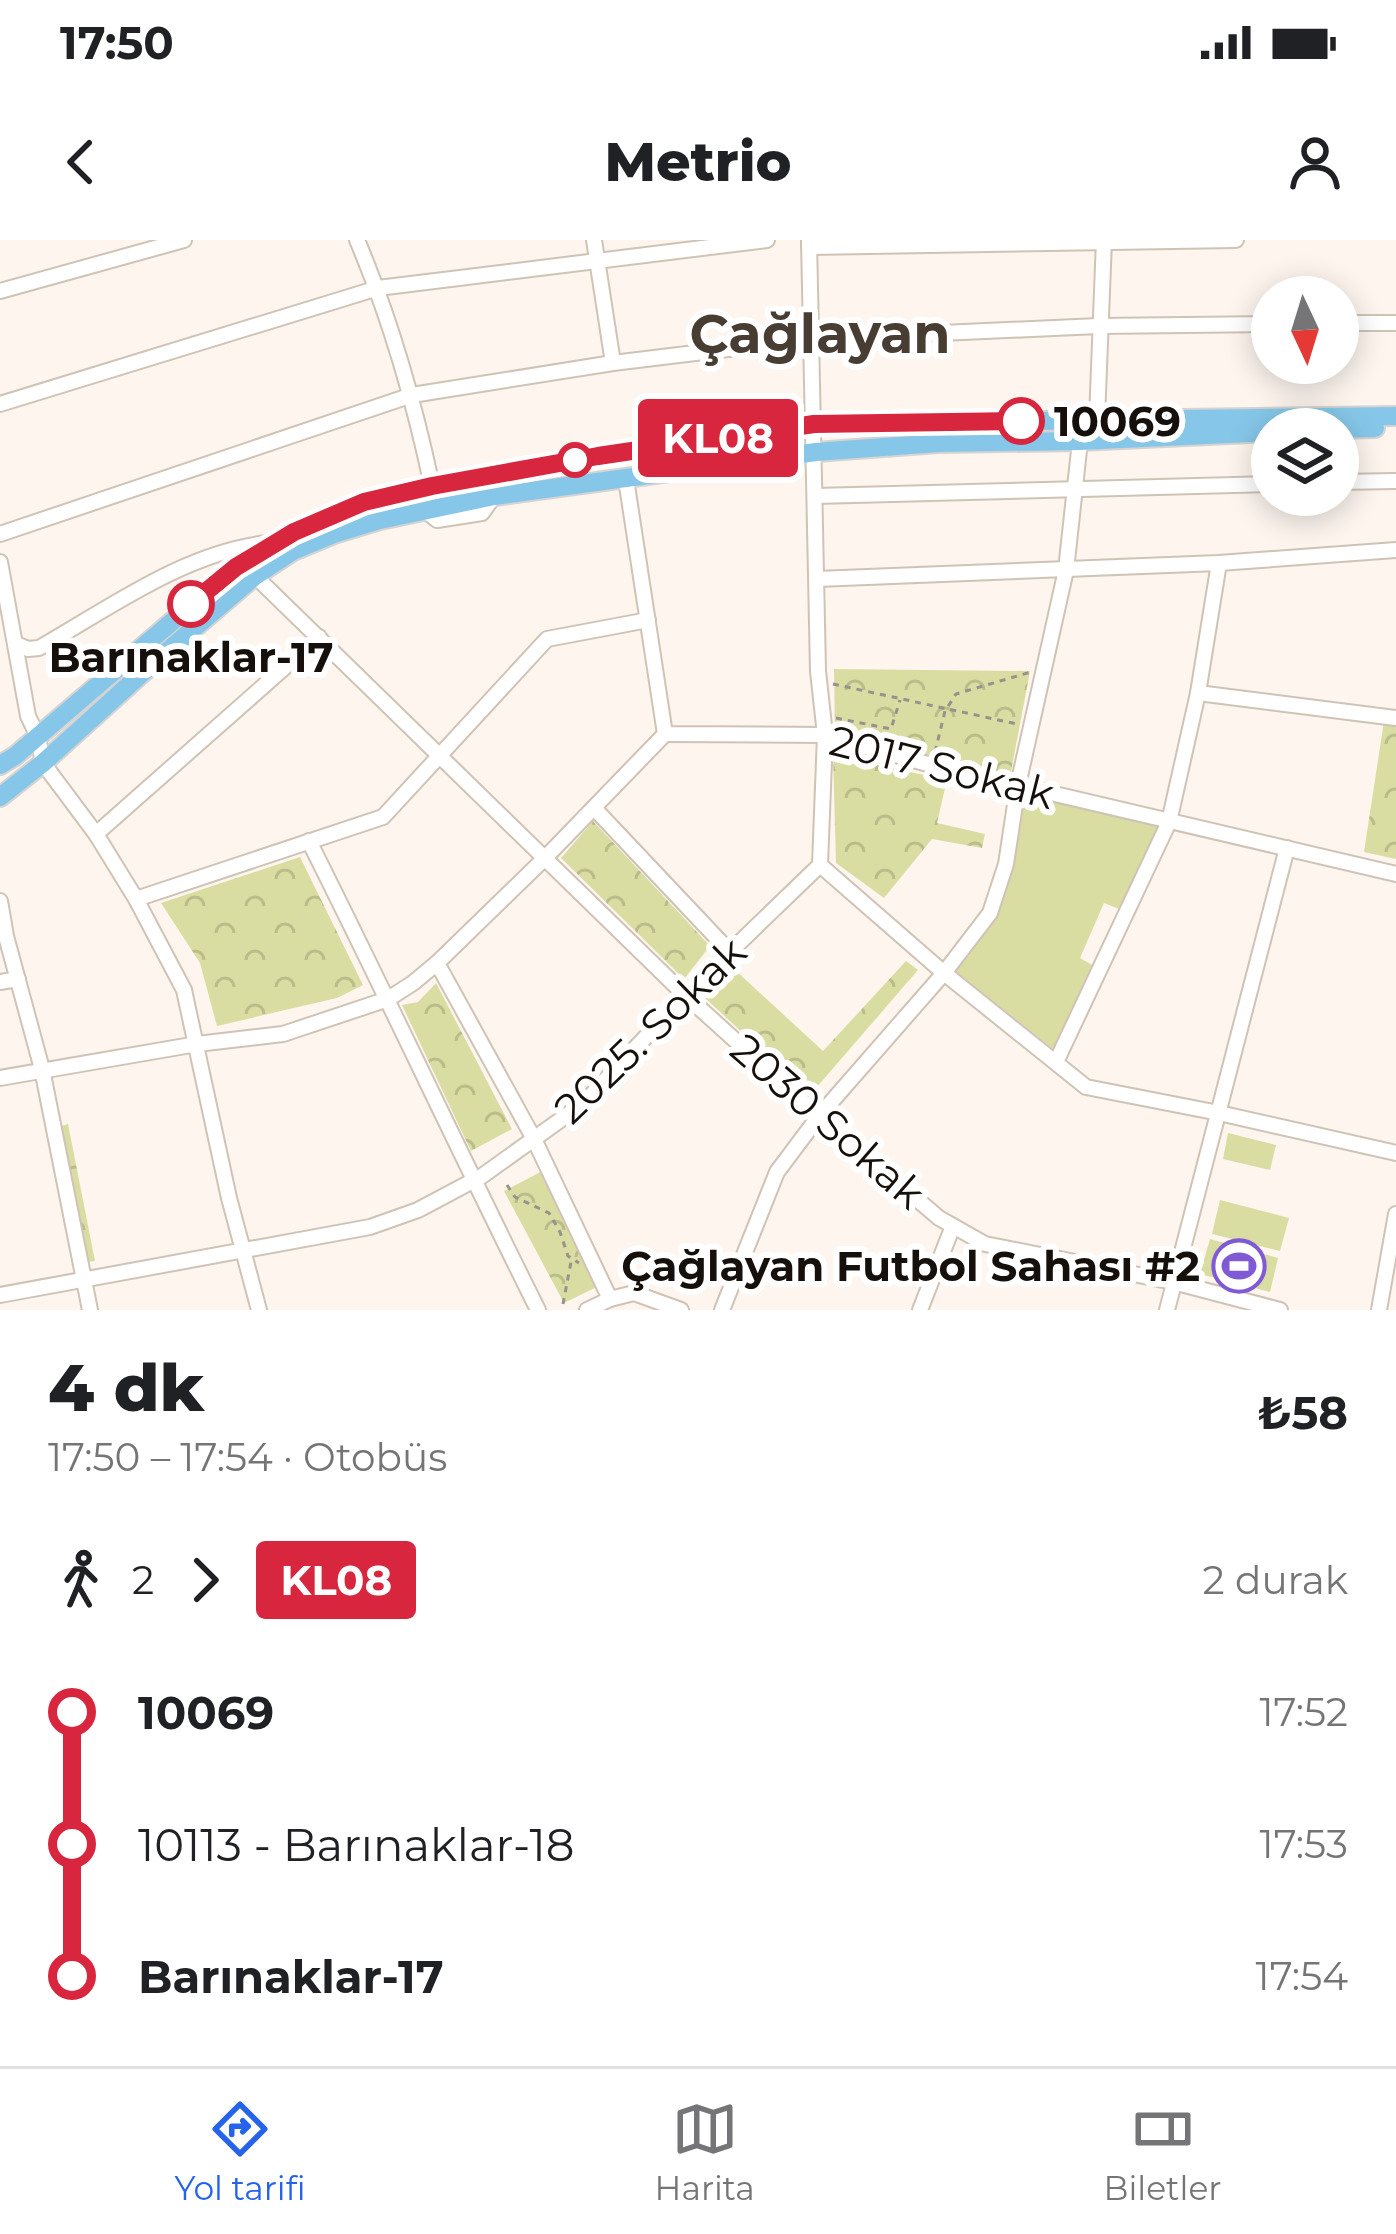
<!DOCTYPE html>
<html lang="tr">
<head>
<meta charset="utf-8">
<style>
  :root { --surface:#fff; --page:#f2f2f2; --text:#202124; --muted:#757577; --line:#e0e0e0; --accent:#2563eb }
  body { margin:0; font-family:Montserrat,sans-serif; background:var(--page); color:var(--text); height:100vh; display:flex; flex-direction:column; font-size:45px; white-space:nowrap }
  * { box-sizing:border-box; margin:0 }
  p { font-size:39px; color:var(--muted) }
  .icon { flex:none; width:66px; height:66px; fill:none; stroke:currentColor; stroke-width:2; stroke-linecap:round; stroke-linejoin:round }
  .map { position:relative; height:1070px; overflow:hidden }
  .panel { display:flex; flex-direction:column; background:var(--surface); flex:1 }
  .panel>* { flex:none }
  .badge { padding:0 24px; border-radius:9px; font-size:42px; line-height:78px }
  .needle { width:78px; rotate:176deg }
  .tools { position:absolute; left:1251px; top:36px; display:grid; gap:24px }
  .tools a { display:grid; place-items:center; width:108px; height:108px; border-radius:50%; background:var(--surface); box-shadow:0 6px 30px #0003; font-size:60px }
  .map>.badge { position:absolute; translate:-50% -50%; box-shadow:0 0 0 6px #fff }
  .legs { display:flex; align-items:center; gap:18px; height:132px; padding:0 48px; font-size:39px }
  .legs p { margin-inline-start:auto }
  .overview { display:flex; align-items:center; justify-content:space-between; height:204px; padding:0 48px }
  h1 { font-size:66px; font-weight:800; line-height:90px }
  ul { padding:0 48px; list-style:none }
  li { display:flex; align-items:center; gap:42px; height:132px; font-size:45px }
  li i { display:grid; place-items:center; width:18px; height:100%; margin:0 15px; background:currentColor }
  li i::after { content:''; width:30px; height:30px; margin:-15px; border:9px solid; border-radius:50%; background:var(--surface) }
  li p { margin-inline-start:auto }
  li:first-child i { background:linear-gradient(#0000 50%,currentColor 0) }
  li:last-child i { background:linear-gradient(currentColor 50%,#0000 0) }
  .status { display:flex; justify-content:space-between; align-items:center; height:84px; padding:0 60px; background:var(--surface); direction:ltr }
  .status svg { height:33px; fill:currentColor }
  header { display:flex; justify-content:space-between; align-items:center; height:156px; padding:0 48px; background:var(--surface); font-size:54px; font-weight:800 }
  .dock { display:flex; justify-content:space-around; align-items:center; height:168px; border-top:3px solid var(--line); background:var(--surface); font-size:33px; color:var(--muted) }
  .dock a { display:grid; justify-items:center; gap:6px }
  .dock .active { color:var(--accent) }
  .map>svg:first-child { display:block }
</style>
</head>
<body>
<div class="status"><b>17:50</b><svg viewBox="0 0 49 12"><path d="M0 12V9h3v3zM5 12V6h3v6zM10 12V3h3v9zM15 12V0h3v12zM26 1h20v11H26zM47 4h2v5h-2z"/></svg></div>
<header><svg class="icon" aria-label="back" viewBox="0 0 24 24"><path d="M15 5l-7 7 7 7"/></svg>Metrio<svg class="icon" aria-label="person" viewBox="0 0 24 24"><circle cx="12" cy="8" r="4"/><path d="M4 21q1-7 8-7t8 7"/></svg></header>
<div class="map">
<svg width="1396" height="1070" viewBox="0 0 1396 1070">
  <defs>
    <pattern id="park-crowns" width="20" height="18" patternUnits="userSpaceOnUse" patternTransform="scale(3)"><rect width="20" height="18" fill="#dadda2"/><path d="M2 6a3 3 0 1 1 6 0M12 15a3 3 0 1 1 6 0" fill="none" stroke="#babd8a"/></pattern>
  </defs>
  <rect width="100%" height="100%" fill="#fdf5ee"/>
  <!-- green -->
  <g fill="#dadda2">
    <polygon points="1026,553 1158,586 1119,669 1104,663 1080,718 1092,725 1053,809 954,730 998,672 1012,628"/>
    <polygon points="1228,893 1276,905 1270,930 1223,919"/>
    <polygon points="1220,960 1289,978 1280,1011 1212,994"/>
    <polygon points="1210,999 1278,1018 1270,1052 1200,1034"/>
  </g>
  <!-- park -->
  <g fill="url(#park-crowns)">
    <polygon points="834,429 1030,431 1010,537 835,492"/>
    <polygon points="1384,481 1396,483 1396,619 1364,612"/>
    <polygon points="833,515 947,540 937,583 985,594 982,608 932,599 884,658 836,623"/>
    <polygon points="593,581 710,706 684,739 561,618"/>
    <polygon points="300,617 363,745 337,758 217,786 200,723 161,663"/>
    <polygon points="906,721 918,730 810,855 705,758 734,729 823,811"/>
    <polygon points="436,743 512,889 471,911 402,765 418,762"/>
    <polygon points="68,884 95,1021 87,1022 61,886"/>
    <polygon points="550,927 607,1042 564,1063 504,951"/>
  </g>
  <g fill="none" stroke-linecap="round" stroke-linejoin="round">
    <!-- minor casing -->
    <g stroke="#cfc3b6" stroke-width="18">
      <g id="minor">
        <path d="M357 0C391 80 414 161 432 246"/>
        <polyline points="594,0 613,123"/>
        <polyline points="809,7 1236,0"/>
        <polyline points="0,51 184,0"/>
        <polyline points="1338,83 1396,83"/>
        <polyline points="0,164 378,48 767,0"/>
        <polyline points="1097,179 1104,0"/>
        <polyline points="626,239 665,494 825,495 931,525 1396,634"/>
        <polyline points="1338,242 1396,241"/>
        <polyline points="815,256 1272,244"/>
        <polyline points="423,269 437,280 482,273 494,256"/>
        <polyline points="0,294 412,155 613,123 810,99 1098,86 1272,84"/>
        <polyline points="0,322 28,476 38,497 43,523 96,594 136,659 184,750 229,958 259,1070"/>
        <polyline points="255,336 685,755 819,876 939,978 985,1004 1173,1042 1280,1070"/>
        <polyline points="817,339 1219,323 1396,310"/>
        <path d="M16 404 28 409 39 408C111 367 184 313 267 303"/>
        <polyline points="1198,453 1396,478"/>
        <polyline points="594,568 730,712"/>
        <polyline points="96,594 319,397"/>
        <path d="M309 601C387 756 460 914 538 1070"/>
        <polyline points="820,625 944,733 1086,847 1219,873 1396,913"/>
        <polyline points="136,659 383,577 547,399 648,380"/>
        <polyline points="0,661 6,696 42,829 90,1070"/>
        <polyline points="437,723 534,899 610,1059"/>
        <polyline points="0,742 18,739"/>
        <polyline points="1056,822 1169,582 1198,453 1219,323"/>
        <polyline points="0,838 197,804 283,794 388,759 413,743 437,723 545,618 665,494"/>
        <polyline points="0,1055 370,987 418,970 482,936 584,863 685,755 820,625 825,495 818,431 809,0"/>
        <polyline points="587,1070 610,1059 634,1053 681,1070"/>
        <polyline points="722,1070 777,932 819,876 944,733 990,673 1006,624 1018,545 1066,330 1080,201"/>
        <polyline points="920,1070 953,986"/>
        <polyline points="1167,1070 1287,608"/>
        <polyline points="1379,1070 1396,974"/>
      </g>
    </g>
    <!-- major casing -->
    <g stroke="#d5d4d3" stroke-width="22">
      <g id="major">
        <polyline points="1338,189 1375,188"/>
        <polyline points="0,525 15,516 236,327 272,303 364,262 432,246 598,216 814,184 1396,176"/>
        <polyline points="0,557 43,523 151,425 255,336 293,311 334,294 380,280 494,256 816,212 938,203 1080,201 1272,192"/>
      </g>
    </g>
    <!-- path -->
    <g stroke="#98918c" stroke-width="3" stroke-dasharray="6 6" stroke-linecap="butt">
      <polyline points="833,444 1017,484"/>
      <polyline points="836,478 891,489 900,460"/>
      <polyline points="935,512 945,471 956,454 1031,432"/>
      <polyline points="507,945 515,957 549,973 560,992 568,1016 579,1023"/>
      <polyline points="563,1064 571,1022"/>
    </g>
    <!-- minor -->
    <use href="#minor" stroke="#fff" stroke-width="14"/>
    <!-- major -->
    <use href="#major" stroke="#86c7e9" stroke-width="18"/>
  </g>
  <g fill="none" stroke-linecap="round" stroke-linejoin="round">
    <!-- line-1 casing -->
    <g stroke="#fff" stroke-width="27">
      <polyline id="line-1" points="191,364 236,327 294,292 364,262 432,246 598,216 814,184 1021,181"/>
    </g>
    <!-- line-1 -->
    <use href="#line-1" stroke="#d7263d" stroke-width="18"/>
  </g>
  <!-- icons -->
  <defs>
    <g id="stadium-ring" transform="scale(2.7)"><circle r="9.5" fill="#fff" stroke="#805ad4" stroke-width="1.5"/><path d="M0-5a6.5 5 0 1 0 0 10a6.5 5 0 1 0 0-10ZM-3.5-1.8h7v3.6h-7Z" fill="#805ad4"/></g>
  </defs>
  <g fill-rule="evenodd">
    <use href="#stadium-ring" x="1239" y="1026"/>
  </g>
  <!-- markers -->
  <g fill="#fff" stroke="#d7263d" stroke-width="6">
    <circle cx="1021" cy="181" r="21"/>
    <circle cx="575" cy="220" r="15"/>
    <circle cx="191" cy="364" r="21"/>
  </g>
  <g text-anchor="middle" stroke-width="12" stroke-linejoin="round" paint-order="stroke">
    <!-- stop labels -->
    <g font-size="42" font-weight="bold" fill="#15100c" stroke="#fff" text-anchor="start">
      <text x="1054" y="196">10069</text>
      <text x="191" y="432" text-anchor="middle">Barınaklar-17</text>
    </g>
    <!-- street labels -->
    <g font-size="42" fill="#15100c" stroke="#fff">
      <text transform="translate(942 527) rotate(14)" y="15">2017 Sokak</text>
      <text transform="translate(650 790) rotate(-44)" y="15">2025. Sokak</text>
      <text transform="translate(828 881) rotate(41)" y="15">2030 Sokak</text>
    </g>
    <!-- poi labels -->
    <g font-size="42" font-weight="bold" fill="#15100c" stroke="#fff" text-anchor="end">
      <text x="1200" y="1041">Çağlayan Futbol Sahası #2</text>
    </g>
    <!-- district labels -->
    <g font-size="54" font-weight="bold" fill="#473d32" stroke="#fff">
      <text x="820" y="113">Çağlayan</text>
    </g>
  </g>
</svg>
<div class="tools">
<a><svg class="needle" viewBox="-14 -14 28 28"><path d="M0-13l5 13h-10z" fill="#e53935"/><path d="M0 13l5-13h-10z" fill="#757577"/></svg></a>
<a><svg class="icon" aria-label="layers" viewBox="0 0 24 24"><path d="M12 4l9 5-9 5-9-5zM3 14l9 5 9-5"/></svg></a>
</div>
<b class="badge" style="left:718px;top:198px;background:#d7263d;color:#fff">KL08</b>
</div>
<section class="panel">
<div class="overview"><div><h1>4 dk</h1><p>17:50 – 17:54 · Otobüs</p></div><b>₺58</b></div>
<div class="legs"><svg class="icon" aria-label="walk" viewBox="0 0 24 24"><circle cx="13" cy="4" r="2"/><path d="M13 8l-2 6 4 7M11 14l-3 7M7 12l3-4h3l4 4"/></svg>2<svg class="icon" aria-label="forward" viewBox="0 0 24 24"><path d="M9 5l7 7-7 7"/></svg><b class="badge" style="background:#d7263d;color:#fff">KL08</b><p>2 durak</p></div>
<ul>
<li><i style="color:#d7263d"></i><b>10069</b><p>17:52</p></li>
<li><i style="color:#d7263d"></i><span>10113 - Barınaklar-18</span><p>17:53</p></li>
<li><i style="color:#d7263d"></i><b>Barınaklar-17</b><p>17:54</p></li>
</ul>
</section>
<nav class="dock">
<a class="active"><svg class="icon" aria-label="directions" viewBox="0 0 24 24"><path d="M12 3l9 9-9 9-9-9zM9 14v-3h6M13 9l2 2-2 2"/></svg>Yol tarifi</a>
<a><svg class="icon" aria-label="map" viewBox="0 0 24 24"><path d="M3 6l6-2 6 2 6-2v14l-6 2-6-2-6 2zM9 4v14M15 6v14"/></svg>Harita</a>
<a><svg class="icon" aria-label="tickets" viewBox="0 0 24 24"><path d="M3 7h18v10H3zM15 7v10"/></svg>Biletler</a>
</nav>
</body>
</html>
